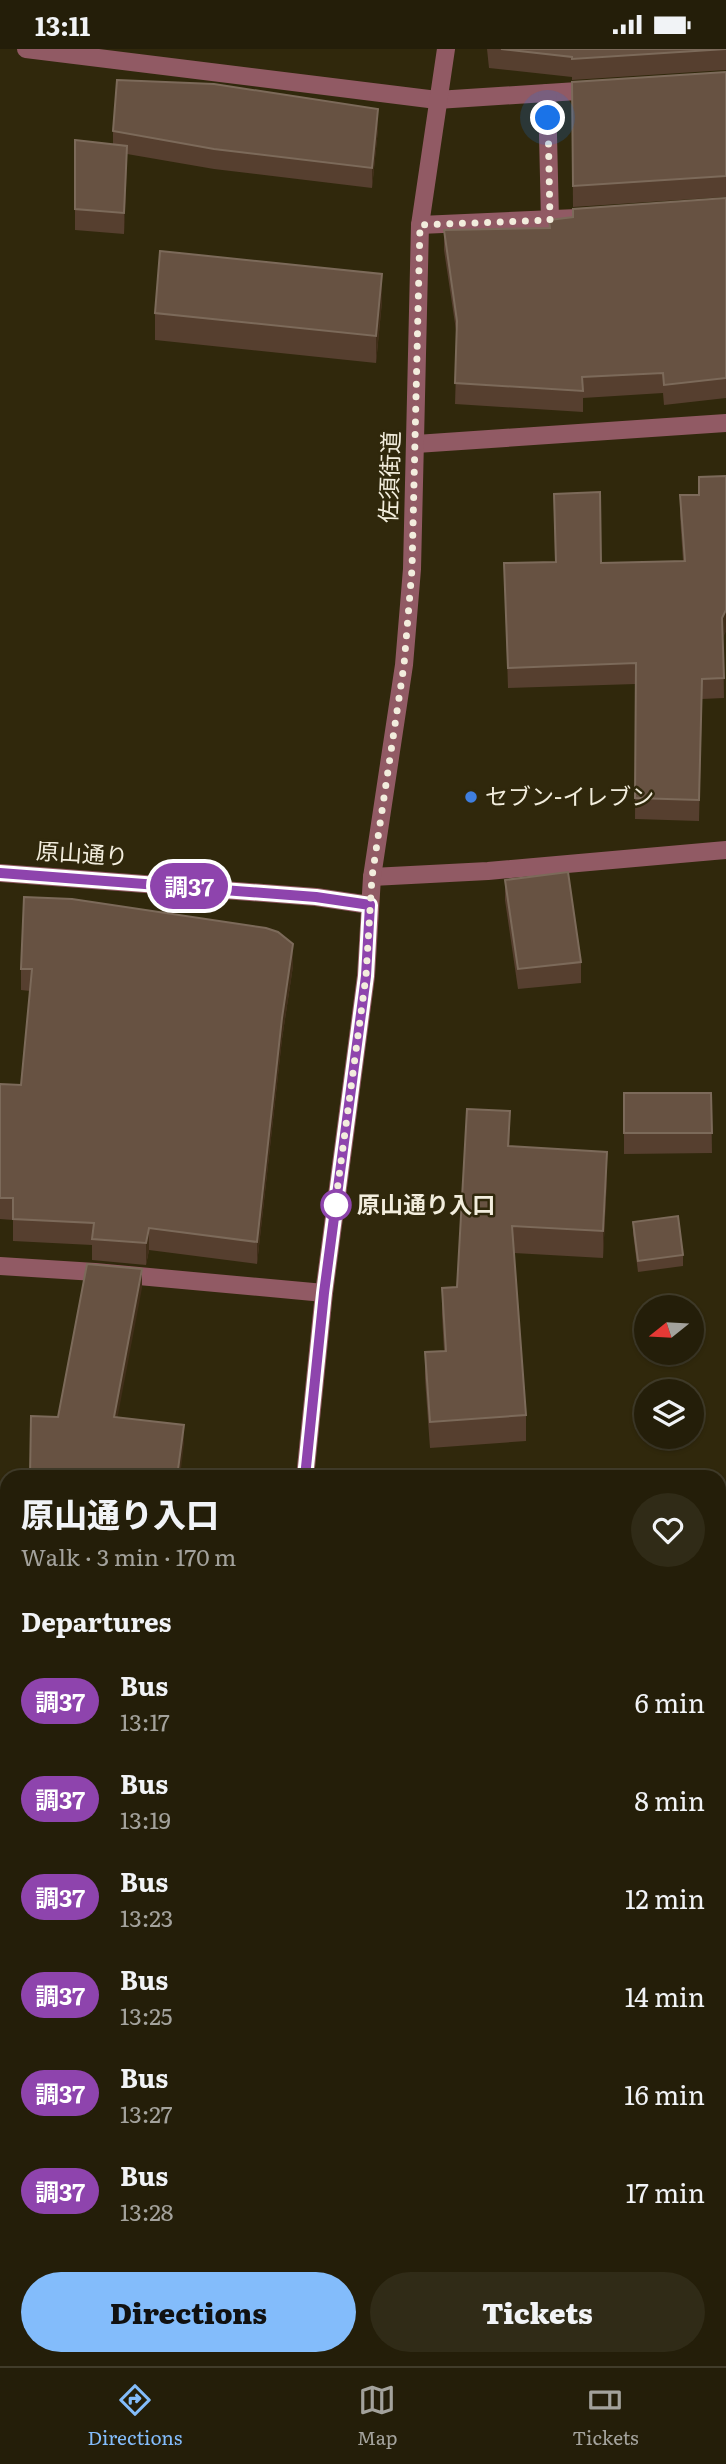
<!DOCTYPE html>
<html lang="en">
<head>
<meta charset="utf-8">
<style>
  :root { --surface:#241e09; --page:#302b17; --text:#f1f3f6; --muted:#a3a29c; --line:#413c2a; --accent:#83bcfb }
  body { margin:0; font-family:Literata,"Noto Sans JP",serif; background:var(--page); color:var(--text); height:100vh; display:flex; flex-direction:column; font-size:26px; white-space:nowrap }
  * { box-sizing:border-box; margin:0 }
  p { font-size:23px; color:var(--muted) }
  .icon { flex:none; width:38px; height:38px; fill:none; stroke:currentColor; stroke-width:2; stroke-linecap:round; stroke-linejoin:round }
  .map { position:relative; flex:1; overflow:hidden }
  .drawer { position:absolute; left:0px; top:1421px; width:726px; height:896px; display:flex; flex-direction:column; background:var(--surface); border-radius:21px 21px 0 0; box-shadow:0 2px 5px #0004,0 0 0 2px var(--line) }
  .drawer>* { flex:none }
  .badge { padding:0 14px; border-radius:23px; font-size:24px; line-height:46px }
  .needle { width:46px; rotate:252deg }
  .tools { position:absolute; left:634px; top:1246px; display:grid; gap:14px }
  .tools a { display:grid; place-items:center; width:70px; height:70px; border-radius:50%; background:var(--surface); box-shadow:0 2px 5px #0004,0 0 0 2px var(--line); font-size:35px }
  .you { position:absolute; width:35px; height:35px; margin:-18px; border:5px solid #fff; border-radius:50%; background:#1a73e8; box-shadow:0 0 0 10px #1a73e833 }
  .map>.badge { position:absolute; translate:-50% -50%; box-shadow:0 0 0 4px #fff }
  h2 { padding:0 21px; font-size:26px; line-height:63px }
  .round { display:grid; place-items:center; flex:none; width:74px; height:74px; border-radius:37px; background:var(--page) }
  .overview { display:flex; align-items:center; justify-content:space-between; height:119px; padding:0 21px }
  h1 { font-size:33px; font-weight:800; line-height:52px }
  .cta { display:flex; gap:14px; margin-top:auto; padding:14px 21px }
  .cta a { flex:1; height:80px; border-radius:42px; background:var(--accent); color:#111; font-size:28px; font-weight:800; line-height:80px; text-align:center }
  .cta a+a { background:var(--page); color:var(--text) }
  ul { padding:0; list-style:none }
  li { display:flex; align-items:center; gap:21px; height:98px; padding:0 21px }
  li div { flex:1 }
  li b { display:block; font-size:26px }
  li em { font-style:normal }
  li .badge { min-width:77px; font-weight:700; text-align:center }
  .status { display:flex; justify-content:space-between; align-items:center; height:49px; padding:0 35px; background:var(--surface); direction:ltr }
  .status svg { height:19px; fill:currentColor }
  .tabs { display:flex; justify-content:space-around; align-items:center; height:98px; border-top:2px solid var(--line); background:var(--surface); font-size:19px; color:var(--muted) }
  .tabs a { display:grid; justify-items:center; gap:4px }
  .tabs .on { color:var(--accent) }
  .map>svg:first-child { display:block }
</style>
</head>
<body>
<div class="status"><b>13:11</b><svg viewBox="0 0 49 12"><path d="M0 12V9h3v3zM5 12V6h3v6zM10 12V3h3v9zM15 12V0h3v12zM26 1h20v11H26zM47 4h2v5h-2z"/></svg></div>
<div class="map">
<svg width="726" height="2317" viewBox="0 0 726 2317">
  <rect width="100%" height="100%" fill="#30280c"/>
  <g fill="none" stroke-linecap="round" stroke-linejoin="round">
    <!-- minor -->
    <g stroke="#915a64" stroke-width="18">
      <polyline points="26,0 437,51 593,41"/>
      <polyline points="547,44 550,171"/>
      <polyline points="420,176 577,169"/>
      <polyline points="416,395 726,374"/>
      <polyline points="0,824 316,848 370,856"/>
      <polyline points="372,828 488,822 726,801"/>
      <polyline points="0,1217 95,1223 324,1244"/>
      <polyline points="305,1428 324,1244 366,927 372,828 404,616 412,520 420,176 446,0"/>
      <polyline points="719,1573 726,1572"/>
      <polyline points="0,1686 7,1686"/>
      <polyline points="719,1963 726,1963"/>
      <polyline points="0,2105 7,2104"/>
      <polyline points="0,2289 7,2288"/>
      <polyline points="216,2317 216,2310"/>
    </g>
  </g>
  <!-- wall -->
  <g fill="#563f2f">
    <polygon points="487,0 726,0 726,21 572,31 572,28 489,19"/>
    <polygon points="726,23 726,148 573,158 572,33"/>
    <polygon points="378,80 372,139 214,120 127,105 124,185 75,181 75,91 113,95 113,82"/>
    <polygon points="726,149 726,349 664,356 663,344 583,349 583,363 455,355 457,288 444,201 444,181 549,179 549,171"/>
    <polygon points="382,252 376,314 155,291 155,264"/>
    <polygon points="726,427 726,582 723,588 724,649 702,650 699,772 635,770 636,635 508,639 504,514 555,513 554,445 601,514 683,512 680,467 680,446 699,446"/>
    <polygon points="505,831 581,913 581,934 518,940 505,851"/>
    <polygon points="293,917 282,990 257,1215 149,1201 146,1216 92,1211 92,1196 13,1192 13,1171 0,1170 0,1035 21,1036 30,942 21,941 21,920"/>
    <polygon points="624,1044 711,1044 712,1104 624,1105"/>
    <polygon points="510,1089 509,1098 607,1129 603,1209 514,1204 526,1366 526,1392 430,1399 425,1330 425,1303 444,1302 442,1266 442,1239 457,1238"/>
    <polygon points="633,1173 683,1206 683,1217 638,1223 633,1184"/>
    <polygon points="0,1455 7,1455 7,1672 4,1672 0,1650"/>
    <rect x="719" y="2115" width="7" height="58"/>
  </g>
  <!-- shaded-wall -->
  <g fill="#402e19">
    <polygon points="378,60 378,80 372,139 372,119"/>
    <polygon points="127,97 127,117 124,185 124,164"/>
    <polygon points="382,225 382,252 376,314 376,287"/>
    <polygon points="726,561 726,582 722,590 722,569"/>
    <polygon points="293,895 293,917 282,990 257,1215 257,1193 282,969"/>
    <polygon points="510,1062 510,1089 508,1124 508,1097"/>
    <polygon points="607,1103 607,1129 603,1209 603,1182"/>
    <polygon points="149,1179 149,1201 146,1216 146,1194"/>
    <polygon points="142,1220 142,1239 114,1387 114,1368"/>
    <polygon points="184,1376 184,1395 180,1428 177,1428"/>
    <polygon points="107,2310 111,2310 110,2317 105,2317"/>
  </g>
  <!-- building -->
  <g fill="#675242" stroke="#7c6a5a" stroke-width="2">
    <polygon points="501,0 726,0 572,10 572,8"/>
    <polygon points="726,23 726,127 573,137 572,33"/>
    <polygon points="117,31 214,35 378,60 372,119 214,100 113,82"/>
    <polygon points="75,91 127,97 124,164 75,160"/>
    <polygon points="726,149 726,329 664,336 663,324 582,328 583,342 455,334 457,272 444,181 550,179 549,171 573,168 573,160"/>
    <polygon points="160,202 382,225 376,287 155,264"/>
    <polygon points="726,427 726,561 722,569 724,629 702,630 699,751 635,749 636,614 508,619 504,514 556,513 554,445 600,443 601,514 685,512 680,446 699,446 699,428"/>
    <polygon points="568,823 581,913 518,920 505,831"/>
    <polygon points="24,848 72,850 266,879 278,883 293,895 282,969 257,1193 149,1179 146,1194 92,1190 94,1174 13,1170 13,1149 0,1149 0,1035 21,1036 32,920 21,920"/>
    <polygon points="624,1044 711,1044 712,1084 624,1084"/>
    <polygon points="467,1060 510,1062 508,1097 607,1103 603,1182 512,1177 526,1366 430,1373 425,1303 446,1302 442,1239 457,1238"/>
    <polygon points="678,1167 683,1206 638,1212 633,1173"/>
    <polygon points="87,1215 142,1220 114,1368 184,1376 177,1428 30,1428 31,1367 58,1368"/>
    <polygon points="0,1455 7,1455 7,1653 4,1653 0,1631"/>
    <rect x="719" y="2115" width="7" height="37"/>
    <polygon points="7,2294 7,2310 107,2310 105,2317 0,2317 0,2296"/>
  </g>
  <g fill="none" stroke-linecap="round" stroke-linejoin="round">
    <!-- line casing -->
    <g stroke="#fff" stroke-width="16">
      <polyline id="line" points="0,824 316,848 370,856 366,927 324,1244 305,1428"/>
    </g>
    <!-- line -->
    <use href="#line" stroke="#8e44ad" stroke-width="10"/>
    <!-- walk -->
    <polyline stroke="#f2eddd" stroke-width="7" stroke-dasharray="0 12.6" points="336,1156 334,1165 366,927 372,828 404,616 412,520 420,176 550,171 548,69"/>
  </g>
  <!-- markers -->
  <circle fill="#3f7fe0" stroke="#30280c" stroke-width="2.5" cx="471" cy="748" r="7"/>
  <circle fill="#fff" stroke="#8e44ad" stroke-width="3.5" cx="336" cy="1156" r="14"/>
  <g text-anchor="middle" stroke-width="5" stroke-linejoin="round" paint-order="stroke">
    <!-- street labels -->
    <g font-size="23" fill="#f2eddd" stroke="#30280c">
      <text transform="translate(390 428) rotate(-88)" y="8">佐須街道</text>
      <text transform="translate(82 805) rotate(4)" y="8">原山通り</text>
    </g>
    <!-- poi labels -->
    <g font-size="23" fill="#f2eddd" stroke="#30280c" text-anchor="start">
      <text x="485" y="756">セブン-イレブン</text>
    </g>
    <!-- stop labels -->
    <g font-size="23" font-weight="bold" fill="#f2eddd" stroke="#30280c" text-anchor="start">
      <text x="357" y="1164">原山通り入口</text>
    </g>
  </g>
</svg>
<div class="tools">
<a><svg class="needle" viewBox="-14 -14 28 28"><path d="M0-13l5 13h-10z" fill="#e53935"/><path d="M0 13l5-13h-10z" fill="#a3a29c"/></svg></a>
<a><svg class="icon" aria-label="layers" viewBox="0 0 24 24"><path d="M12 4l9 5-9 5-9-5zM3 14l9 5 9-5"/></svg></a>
</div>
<div class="you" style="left:548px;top:69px"></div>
<b class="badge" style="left:189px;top:837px;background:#8e44ad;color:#fff">調37</b>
<section class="drawer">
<div class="overview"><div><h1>原山通り入口</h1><p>Walk · 3 min · 170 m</p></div><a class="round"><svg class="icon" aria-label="heart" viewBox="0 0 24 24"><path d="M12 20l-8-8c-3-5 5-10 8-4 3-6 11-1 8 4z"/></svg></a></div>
<h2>Departures</h2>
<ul>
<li><span class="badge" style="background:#8e44ad;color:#fff">調37</span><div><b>Bus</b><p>13:17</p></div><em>6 min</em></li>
<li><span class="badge" style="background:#8e44ad;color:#fff">調37</span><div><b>Bus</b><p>13:19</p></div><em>8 min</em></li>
<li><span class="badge" style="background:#8e44ad;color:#fff">調37</span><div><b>Bus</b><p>13:23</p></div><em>12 min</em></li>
<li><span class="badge" style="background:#8e44ad;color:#fff">調37</span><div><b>Bus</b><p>13:25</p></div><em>14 min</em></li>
<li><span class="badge" style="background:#8e44ad;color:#fff">調37</span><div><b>Bus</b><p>13:27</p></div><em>16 min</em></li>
<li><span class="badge" style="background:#8e44ad;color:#fff">調37</span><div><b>Bus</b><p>13:28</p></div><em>17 min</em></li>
</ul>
<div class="cta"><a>Directions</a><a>Tickets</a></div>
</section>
</div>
<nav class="tabs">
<a class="on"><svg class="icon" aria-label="directions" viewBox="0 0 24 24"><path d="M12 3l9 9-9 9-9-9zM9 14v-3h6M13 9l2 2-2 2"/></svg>Directions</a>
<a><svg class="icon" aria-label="map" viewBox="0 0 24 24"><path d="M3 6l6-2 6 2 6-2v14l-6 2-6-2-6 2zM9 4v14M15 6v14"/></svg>Map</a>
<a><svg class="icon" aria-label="tickets" viewBox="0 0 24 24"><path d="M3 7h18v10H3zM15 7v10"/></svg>Tickets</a>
</nav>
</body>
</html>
